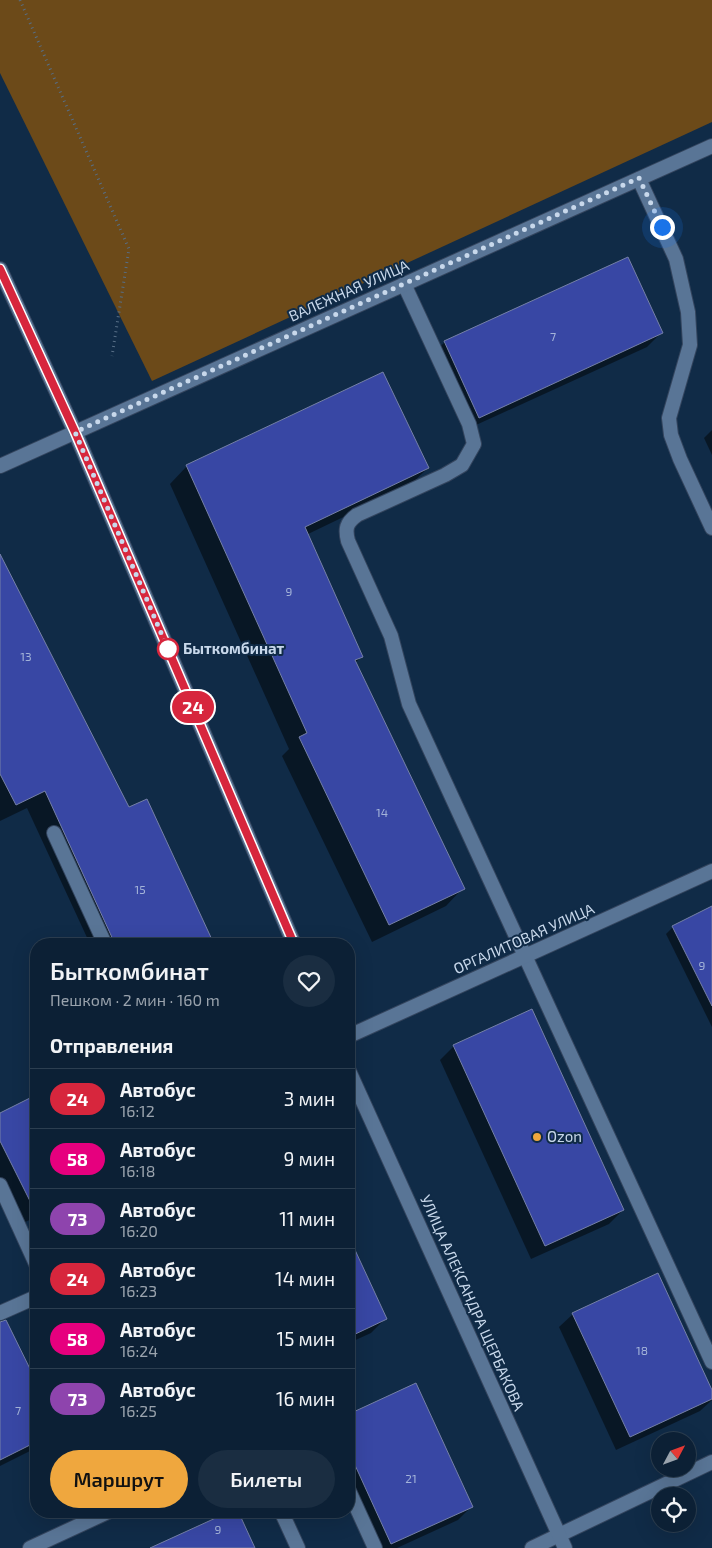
<!DOCTYPE html>
<html lang="ru">
<head>
<meta charset="utf-8">
<style>
  :root { --surface:#0c2035; --page:#1a2d41; --text:#f1f3f6; --muted:#9aa3ad; --line:#2c3e50; --accent:#efa73e }
  body { margin:0; font-family:"Exo 2",sans-serif; background:var(--page); color:var(--text); height:100vh; display:flex; flex-direction:column; font-size:19px; white-space:nowrap }
  * { box-sizing:border-box; margin:0 }
  p { font-size:16px; color:var(--muted) }
  .icon { flex:none; width:28px; height:28px; fill:none; stroke:currentColor; stroke-width:2; stroke-linecap:round; stroke-linejoin:round }
  .map { position:relative; flex:1; overflow:hidden }
  .side { position:absolute; left:30px; top:938px; width:325px; height:580px; display:flex; flex-direction:column; background:var(--surface); border-radius:20px; box-shadow:0 5px 20px #0002,0 0 0 1px var(--line) }
  .side>* { flex:none }
  .badge { padding:0 10px; border-radius:16px; font-size:18px; line-height:32px }
  .needle { width:32px; rotate:49deg }
  .controls { position:absolute; left:651px; top:1432px; display:grid; gap:10px }
  .controls a { display:grid; place-items:center; width:45px; height:45px; border-radius:50%; background:var(--surface); box-shadow:0 5px 20px #0002,0 0 0 1px var(--line); font-size:25px }
  .you { position:absolute; width:25px; height:25px; margin:-12px; border:4px solid #fff; border-radius:50%; background:#1a73e8; box-shadow:0 0 0 8px #1a73e833 }
  .map>.badge { position:absolute; translate:-50% -50%; box-shadow:0 0 0 2px #fff }
  h2 { padding:0 20px; font-size:19px; line-height:45px }
  .round { display:grid; place-items:center; flex:none; width:52px; height:52px; border-radius:26px; background:var(--page) }
  .summary { display:flex; align-items:center; justify-content:space-between; height:85px; padding:0 20px }
  h1 { font-size:24px; font-weight:600; line-height:38px }
  .primary-button { display:flex; gap:10px; margin-top:auto; padding:10px 20px }
  .primary-button a { flex:1; height:58px; border-radius:30px; background:var(--accent); color:#111; font-size:20px; font-weight:600; line-height:58px; text-align:center }
  .primary-button a+a { background:var(--page); color:var(--text) }
  ul { padding:0; list-style:none }
  li { display:flex; align-items:center; gap:15px; height:60px; padding:0 20px; border-top:1px solid var(--line) }
  li div { flex:1 }
  li b { display:block; font-size:19px }
  li em { font-style:normal }
  li .badge { min-width:55px; font-weight:700; text-align:center }
  .map>svg:first-child { display:block }
</style>
</head>
<body>
<div class="map">
<svg width="712" height="1548" viewBox="0 0 712 1548">
  <rect width="100%" height="100%" fill="#102b47"/>
  <!-- green -->
  <polygon fill="#6c4a19" points="0,0 712,0 712,122 152,381 0,73"/>
  <!-- shadow -->
  <g fill="#0007">
    <polygon points="661,333 647,347 465,430 431,355 445,342"/>
    <polygon points="712,430 712,455 704,438"/>
    <polygon points="187,466 428,468 410,485 306,535 362,656 355,663 463,888 446,906 372,942 282,756 289,749 170,484"/>
    <polygon points="0,557 128,809 212,944 90,944 27,808 0,821"/>
    <polygon points="712,908 712,1027 666,934 673,927"/>
    <polygon points="454,1046 623,1210 609,1224 531,1259 440,1060"/>
    <polygon points="36,1096 36,1217 21,1224 0,1182 0,1114"/>
    <polygon points="349,1240 385,1319 371,1333 349,1343"/>
    <polygon points="573,1314 712,1393 712,1400 700,1411 616,1450 559,1327"/>
    <polygon points="14,1339 36,1383 36,1448 0,1466 0,1346"/>
    <polygon points="416,1385 472,1506 458,1520 397,1548 373,1548 349,1495 349,1415"/>
  </g>
  <!-- building -->
  <g fill="#3847a4" stroke="#7580a7">
    <polygon points="628,257 663,333 479,418 444,341"/>
    <polygon points="383,372 429,468 305,527 363,657 355,660 465,889 389,925 299,737 307,733 186,465"/>
    <polygon points="0,554 129,807 147,799 214,944 115,944 45,791 16,805 0,774"/>
    <polygon points="712,906 712,1006 672,926"/>
    <polygon points="532,1009 624,1210 545,1246 453,1045"/>
    <polygon points="36,1095 36,1213 0,1141 0,1113"/>
    <polygon points="349,1237 387,1319 349,1337"/>
    <polygon points="658,1273 712,1390 712,1399 630,1437 572,1313"/>
    <polygon points="6,1320 36,1381 36,1442 0,1460 0,1322"/>
    <polygon points="416,1383 473,1507 391,1544 349,1452 349,1414"/>
    <polygon points="231,1511 238,1511 255,1548 150,1548"/>
  </g>
  <g fill="none" stroke-linecap="round" stroke-linejoin="round">
    <!-- service casing -->
    <g stroke="#34455e" stroke-width="16">
      <g id="service">
        <polyline points="639,179 676,259 688,312 690,345 669,418 671,435 680,459 712,528"/>
        <path d="M404 284 469 424 474 444 462 465 445 475 357 515C346 523 345 529 348 541L391 636 409 704 712 1362"/>
        <polyline points="54,833 105,944"/>
        <polyline points="0,1185 36,1264"/>
        <polyline points="0,1313 36,1297"/>
        <polyline points="349,1491 375,1548"/>
        <polyline points="281,1511 298,1548"/>
        <polyline points="30,1548 110,1511"/>
      </g>
    </g>
    <!-- minor casing -->
    <g stroke="#34455e" stroke-width="16">
      <g id="minor">
        <polyline points="0,466 712,146"/>
        <polyline points="349,1036 712,871"/>
        <polyline points="532,1548 712,1462"/>
      </g>
    </g>
    <!-- tertiary casing -->
    <g stroke="#34455e" stroke-width="16">
      <g id="tertiary">
        <polyline points="0,269 75,432 294,944"/>
        <polyline points="349,1071 565,1548"/>
      </g>
    </g>
    <!-- path -->
    <polyline stroke="#576e86" stroke-width="3" stroke-dasharray="1 4" stroke-linecap="butt" points="20,0 129,249 112,356"/>
    <!-- service -->
    <use href="#service" stroke="#597596" stroke-width="14"/>
    <!-- minor -->
    <use href="#minor" stroke="#597596" stroke-width="14"/>
    <!-- tertiary -->
    <use href="#tertiary" stroke="#597596" stroke-width="14"/>
  </g>
  <g fill="none" stroke-linecap="round" stroke-linejoin="round">
    <!-- line casing -->
    <g stroke="#fff" stroke-width="11">
      <polyline id="line" points="0,269 75,432 294,944"/>
    </g>
    <!-- line -->
    <use href="#line" stroke="#d7263d" stroke-width="8"/>
    <!-- walk -->
    <polyline stroke="#c8d8eb" stroke-width="5" stroke-dasharray="0 9" points="168,649 75,432 639,178 662,227"/>
  </g>
  <!-- markers -->
  <circle fill="#fff" stroke="#d7263d" stroke-width="2.5" cx="168" cy="649" r="10"/>
  <circle fill="#efa73e" stroke="#102b47" stroke-width="2" cx="537" cy="1137" r="5"/>
  <g text-anchor="middle" stroke-width="4" stroke-linejoin="round" paint-order="stroke">
    <!-- number labels -->
    <g font-size="12" fill="#a4b4d9">
      <text x="553" y="341">7</text>
      <text x="289" y="596">9</text>
      <text x="26" y="661">13</text>
      <text x="382" y="817">14</text>
      <text x="140" y="894">15</text>
      <text x="702" y="970">9</text>
      <text x="642" y="1355">18</text>
      <text x="18" y="1415">7</text>
      <text x="411" y="1483">21</text>
      <text x="218" y="1534">9</text>
    </g>
    <!-- street labels -->
    <g font-size="15" fill="#c8d8eb" stroke="#102b47">
      <text transform="translate(349 291) rotate(-24)" y="5">ВАЛЕЖНАЯ УЛИЦА</text>
      <text transform="translate(524 939) rotate(-24)" y="5">ОРГАЛИТОВАЯ УЛИЦА</text>
      <text transform="translate(472 1303) rotate(66)" y="5">УЛИЦА АЛЕКСАНДРА ЩЕРБАКОВА</text>
    </g>
    <!-- stop labels -->
    <g font-size="15" font-weight="bold" fill="#c8d8eb" stroke="#102b47" text-anchor="start">
      <text x="183" y="654">Быткомбинат</text>
    </g>
    <!-- poi labels -->
    <g font-size="15" fill="#c8d8eb" stroke="#102b47" text-anchor="start">
      <text x="547" y="1142">Ozon</text>
    </g>
  </g>
</svg>
<div class="controls">
<a><svg class="needle" viewBox="-14 -14 28 28"><path d="M0-13l5 13h-10z" fill="#e53935"/><path d="M0 13l5-13h-10z" fill="#9aa3ad"/></svg></a>
<a><svg class="icon" aria-label="locate" viewBox="0 0 24 24"><circle cx="12" cy="12" r="6"/><path d="M12 2v4M12 18v4M2 12h4M18 12h4"/></svg></a>
</div>
<div class="you" style="left:662px;top:227px"></div>
<b class="badge" style="left:193px;top:707px;background:#d7263d;color:#fff">24</b>
<section class="side">
<div class="summary"><div><h1>Быткомбинат</h1><p>Пешком · 2 мин · 160 m</p></div><a class="round"><svg class="icon" aria-label="heart" viewBox="0 0 24 24"><path d="M12 20l-8-8c-3-5 5-10 8-4 3-6 11-1 8 4z"/></svg></a></div>
<h2>Отправления</h2>
<ul>
<li><span class="badge" style="background:#d7263d;color:#fff">24</span><div><b>Автобус</b><p>16:12</p></div><em>3 мин</em></li>
<li><span class="badge" style="background:#e6007e;color:#fff">58</span><div><b>Автобус</b><p>16:18</p></div><em>9 мин</em></li>
<li><span class="badge" style="background:#8e44ad;color:#fff">73</span><div><b>Автобус</b><p>16:20</p></div><em>11 мин</em></li>
<li><span class="badge" style="background:#d7263d;color:#fff">24</span><div><b>Автобус</b><p>16:23</p></div><em>14 мин</em></li>
<li><span class="badge" style="background:#e6007e;color:#fff">58</span><div><b>Автобус</b><p>16:24</p></div><em>15 мин</em></li>
<li><span class="badge" style="background:#8e44ad;color:#fff">73</span><div><b>Автобус</b><p>16:25</p></div><em>16 мин</em></li>
</ul>
<div class="primary-button"><a>Маршрут</a><a>Билеты</a></div>
</section>
</div>
</body>
</html>
